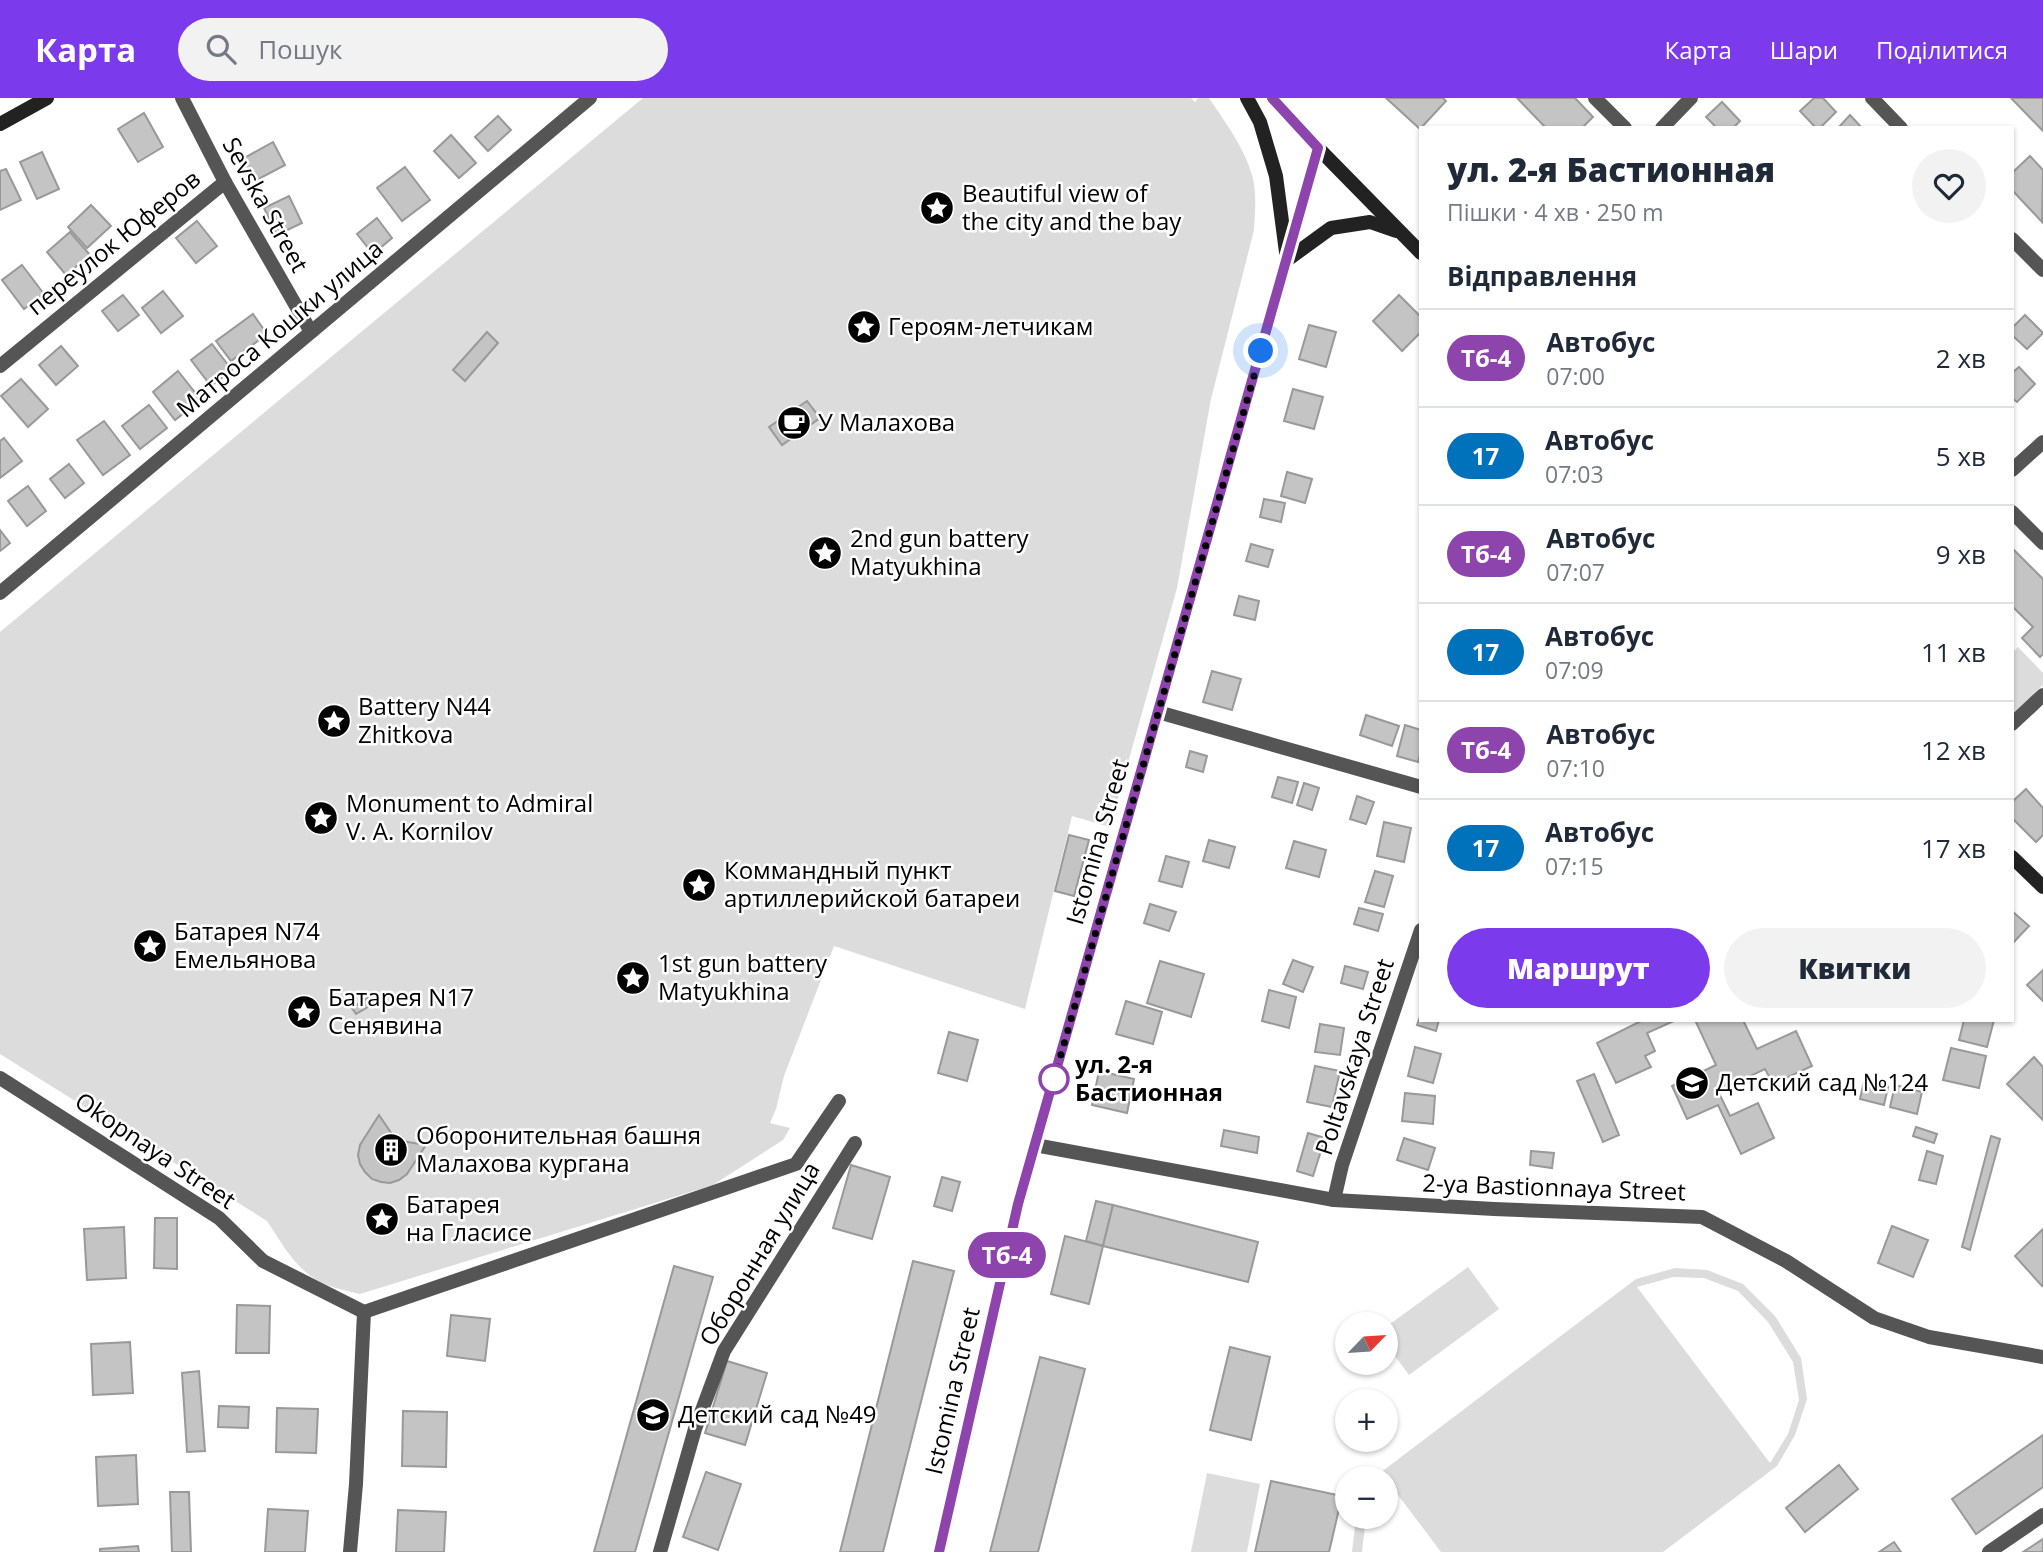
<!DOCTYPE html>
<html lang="uk">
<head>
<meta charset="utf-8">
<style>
  :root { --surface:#fff; --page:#f2f2f3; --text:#1f2937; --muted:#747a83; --line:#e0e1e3; --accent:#7c3aed }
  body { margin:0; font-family:"Open Sans",sans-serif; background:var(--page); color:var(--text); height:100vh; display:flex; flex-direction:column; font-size:26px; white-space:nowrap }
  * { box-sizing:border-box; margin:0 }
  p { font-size:23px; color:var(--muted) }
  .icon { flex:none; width:38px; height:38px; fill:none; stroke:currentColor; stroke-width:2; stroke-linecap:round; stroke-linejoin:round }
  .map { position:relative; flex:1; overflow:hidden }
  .details { position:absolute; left:1419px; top:28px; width:595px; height:896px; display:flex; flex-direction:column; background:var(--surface); border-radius:0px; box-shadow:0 2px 5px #0004 }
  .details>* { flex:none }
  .badge { padding:0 14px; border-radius:23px; font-size:24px; line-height:46px }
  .needle { width:46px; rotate:65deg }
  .fabs { position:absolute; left:1335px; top:1214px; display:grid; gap:14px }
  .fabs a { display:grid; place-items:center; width:63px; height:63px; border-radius:50%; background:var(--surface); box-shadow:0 2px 5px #0004; font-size:35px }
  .you { position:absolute; width:35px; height:35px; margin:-18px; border:5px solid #fff; border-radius:50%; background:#1a73e8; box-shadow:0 0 0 10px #1a73e833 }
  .map>.badge { position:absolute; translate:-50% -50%; box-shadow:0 0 0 4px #fff }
  h2 { padding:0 28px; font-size:26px; line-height:63px }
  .round { display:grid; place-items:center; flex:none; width:74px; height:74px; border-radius:37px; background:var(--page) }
  .overview { display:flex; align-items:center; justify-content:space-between; height:119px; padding:0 28px }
  h1 { font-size:33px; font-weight:800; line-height:52px }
  .action { display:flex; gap:14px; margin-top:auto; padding:14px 28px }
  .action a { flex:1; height:80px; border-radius:42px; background:var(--accent); color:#fff; font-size:28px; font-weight:800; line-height:80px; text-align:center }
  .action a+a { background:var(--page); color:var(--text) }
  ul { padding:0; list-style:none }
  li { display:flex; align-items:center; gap:21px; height:98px; padding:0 28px; border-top:2px solid var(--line) }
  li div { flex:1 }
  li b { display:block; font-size:26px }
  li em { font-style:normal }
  li .badge { min-width:77px; font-weight:700; text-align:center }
  header { display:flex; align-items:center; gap:42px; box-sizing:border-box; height:98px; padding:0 35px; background:var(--accent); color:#fff }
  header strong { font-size:33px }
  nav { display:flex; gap:38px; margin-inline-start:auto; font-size:24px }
  .search { width:490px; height:63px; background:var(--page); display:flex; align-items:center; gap:18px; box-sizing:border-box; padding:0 24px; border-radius:38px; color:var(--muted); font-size:26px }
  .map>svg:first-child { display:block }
</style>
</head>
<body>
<header>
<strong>Карта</strong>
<div class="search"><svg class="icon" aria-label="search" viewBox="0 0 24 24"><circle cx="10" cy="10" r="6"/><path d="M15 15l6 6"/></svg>Пошук</div>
<nav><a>Карта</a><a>Шари</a><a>Поділитися</a></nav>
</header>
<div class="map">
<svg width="2043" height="1454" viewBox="0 0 2043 1454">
  <rect width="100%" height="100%" fill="#fff"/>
  <!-- green -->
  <g fill="#dcdcdc" fill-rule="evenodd">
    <path d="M643 0H1191L1195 4 1198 0H1209C1225 24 1244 49 1252 77 1257 95 1255 114 1254 132L1211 301 1177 490 1110 729 1072 718 1025 911 834 848 784 978 776 1011 770 1025 790 1030 783 1042 713 1087 360 1196C349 1193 337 1191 327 1187 298 1176 283 1147 267 1123L0 956V534Z"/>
    <polygon points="2018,549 2043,575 2043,587 2013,616 2013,554"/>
    <polygon points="1468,1169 1499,1211 1409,1277 1386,1246 1386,1229"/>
    <path d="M1675 1170 1707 1172 1743 1186 1775 1218 1801 1260 1807 1301 1795 1337 1777 1368 1663 1454H1441L1386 1381H1372L1636 1181ZM1673 1179 1704 1180 1738 1193 1768 1224 1793 1264 1799 1302 1788 1336 1770 1365 1637 1189Z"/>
    <polygon points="1207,1375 1260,1386 1247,1454 1191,1454"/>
    <polygon points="1356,1419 1366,1419 1362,1454 1352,1454"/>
  </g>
  <!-- building -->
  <g fill="#c4c4c4" stroke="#999" stroke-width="2">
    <polygon points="1386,0 1443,0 1446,3 1420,31"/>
    <polygon points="1517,0 1575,0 1593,19 1582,30 1546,30"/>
    <polygon points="1814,0 1823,0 1836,14 1820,30 1816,30 1800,13"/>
    <polygon points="2011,0 2043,0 2043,33"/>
    <polygon points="1722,4 1740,23 1733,30 1717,30 1706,19"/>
    <polygon points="144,15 163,49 138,64 118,31"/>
    <polygon points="1850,17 1862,30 1838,30"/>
    <polygon points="498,18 511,32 488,53 475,39"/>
    <polygon points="451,37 476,65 459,80 434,53"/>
    <polygon points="273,44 285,67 251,85 239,63"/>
    <polygon points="42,54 59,91 37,101 20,64"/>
    <polygon points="2030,58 2043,72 2042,124 2012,92 2012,75"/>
    <polygon points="405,69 430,102 402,123 377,90"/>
    <polygon points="6,71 21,102 0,112 0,73"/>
    <polygon points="289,98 302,125 277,137 264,110"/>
    <polygon points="91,107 111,128 87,150 68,129"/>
    <polygon points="377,120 392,140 373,156 357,136"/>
    <polygon points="197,123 217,148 196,165 176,140"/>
    <polygon points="70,134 90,157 66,177 47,154"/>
    <polygon points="22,167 44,196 24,211 2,182"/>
    <polygon points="163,193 183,218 161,235 142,210"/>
    <polygon points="123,197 139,217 118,233 102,213"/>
    <polygon points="1399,197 1421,219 1421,234 1402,253 1373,223"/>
    <polygon points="253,216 267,236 231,263 216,243"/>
    <polygon points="2025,217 2043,235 2027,251 2012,237 2012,230"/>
    <polygon points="1309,227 1336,234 1326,269 1299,261"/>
    <polygon points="487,234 498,245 465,283 453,272"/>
    <polygon points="212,246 232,272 211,288 191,262"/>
    <polygon points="61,248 78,268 56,287 39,267"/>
    <polygon points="2019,269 2035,286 2017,304 2012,300 2012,275"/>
    <polygon points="178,273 201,302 175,322 153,294"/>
    <polygon points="21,281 48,311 28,329 1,298"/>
    <polygon points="1293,291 1323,299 1314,331 1284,323"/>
    <polygon points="807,303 820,320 782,347 769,329"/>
    <polygon points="149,307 167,330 140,351 122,328"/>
    <polygon points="104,323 130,357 103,377 77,342"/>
    <polygon points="4,340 22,363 0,380 0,343"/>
    <polygon points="69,366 84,385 65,400 50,381"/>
    <polygon points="1287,374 1312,381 1305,405 1281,398"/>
    <polygon points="28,388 46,413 27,428 8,403"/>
    <polygon points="1264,401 1285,405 1281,424 1260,419"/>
    <polygon points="0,432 10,445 0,453"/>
    <polygon points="1251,446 1273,452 1268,469 1246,463"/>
    <polygon points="2012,450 2043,481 2043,556 2040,559 2022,540 2033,529 2012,508"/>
    <polygon points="1239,498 1259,503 1255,522 1234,517"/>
    <polygon points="1212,573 1241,581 1232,612 1203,604"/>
    <polygon points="1366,617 1399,628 1392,648 1360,637"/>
    <polygon points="1405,627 1421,632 1421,654 1418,664 1397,658"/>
    <polygon points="1190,653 1207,658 1203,674 1186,669"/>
    <polygon points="1278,679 1298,684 1292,705 1272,699"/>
    <polygon points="1304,685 1319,690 1312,712 1297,707"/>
    <polygon points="2026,691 2043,710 2043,737 2036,744 2012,720 2012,704"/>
    <polygon points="1357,698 1374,704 1366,726 1350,721"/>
    <polygon points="1384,724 1411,730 1404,764 1377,758"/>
    <polygon points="1069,737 1089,742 1074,798 1055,793"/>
    <polygon points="1209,742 1235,749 1229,770 1203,763"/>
    <polygon points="1294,743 1326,752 1319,779 1286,770"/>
    <polygon points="1166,758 1189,764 1182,789 1159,783"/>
    <polygon points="1375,773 1393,778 1384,809 1365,804"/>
    <polygon points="1150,806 1176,814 1169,833 1144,825"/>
    <polygon points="1359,810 1383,816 1378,833 1354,826"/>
    <polygon points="2012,813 2029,828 2012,846"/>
    <polygon points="1293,862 1313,869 1303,894 1283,886"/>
    <polygon points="1160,863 1204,876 1191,919 1147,905"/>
    <polygon points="1345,868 1368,874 1363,891 1341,885"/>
    <polygon points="2043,872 2043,903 2027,887"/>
    <polygon points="1269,892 1296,899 1289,930 1262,923"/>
    <polygon points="369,899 373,906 356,916 352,910"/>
    <polygon points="1126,903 1162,914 1153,946 1116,936"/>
    <polygon points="1421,916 1421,922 1439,922 1436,933 1417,927"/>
    <polygon points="1643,922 1676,922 1647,935 1655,953 1645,958 1651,969 1616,985 1597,945"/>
    <polygon points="1695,922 1743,922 1757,951 1796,933 1812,968 1773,986 1765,971 1718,993 1730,1018 1758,1005 1774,1040 1741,1056 1718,1007 1687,1021 1672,988 1716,967"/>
    <polygon points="1964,922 1994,922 1987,949 1959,942"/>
    <polygon points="1320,926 1344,930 1340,957 1315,954"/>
    <polygon points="949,934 978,942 967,983 938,975"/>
    <polygon points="1415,949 1441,956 1433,985 1408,978"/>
    <polygon points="1951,950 1986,958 1979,990 1943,982"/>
    <polygon points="2034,959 2043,969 2043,1022 2007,986"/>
    <polygon points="1315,968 1340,973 1332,1009 1307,1004"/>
    <polygon points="1099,973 1134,981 1127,1015 1092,1007"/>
    <polygon points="1594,976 1619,1037 1603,1044 1577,983"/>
    <polygon points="1864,983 1888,989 1884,1007 1860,1001"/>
    <polygon points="1895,987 1922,994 1917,1016 1890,1009"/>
    <polygon points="1405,995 1435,998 1433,1026 1402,1023"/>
    <polygon points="379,1017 396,1042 426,1047 407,1076 399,1082 390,1085 381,1084 372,1081 365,1074 360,1066 358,1057 360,1047"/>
    <polygon points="1916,1029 1937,1036 1934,1045 1913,1038"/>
    <polygon points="1224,1032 1259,1039 1257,1055 1221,1048"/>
    <polygon points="1308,1035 1325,1040 1313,1078 1297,1073"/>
    <polygon points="1991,1038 2000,1041 1970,1152 1962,1149"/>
    <polygon points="1404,1040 1435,1050 1428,1072 1397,1062"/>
    <polygon points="1531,1053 1554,1055 1552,1070 1530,1067"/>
    <polygon points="1927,1053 1943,1058 1936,1086 1919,1082"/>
    <polygon points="851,1067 890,1079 872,1141 833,1130"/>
    <polygon points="942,1079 960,1084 952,1113 934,1108"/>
    <polygon points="1096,1103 1113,1107 1103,1148 1086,1143"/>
    <polygon points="1113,1107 1258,1144 1248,1184 1103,1148"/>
    <polygon points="155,1120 177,1120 177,1171 154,1170"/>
    <polygon points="1892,1128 1928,1142 1913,1179 1878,1165"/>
    <polygon points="124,1129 126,1180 87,1182 84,1131"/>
    <polygon points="2043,1131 2043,1186 2042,1188 2015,1158"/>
    <polygon points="1065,1138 1103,1148 1089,1206 1051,1196"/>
    <polygon points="913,1163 954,1173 883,1454 840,1454"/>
    <polygon points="674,1168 713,1179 635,1454 594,1454"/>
    <polygon points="237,1207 270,1208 269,1255 236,1255"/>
    <polygon points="451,1217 490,1221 485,1263 447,1258"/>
    <polygon points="130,1244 133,1295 93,1297 91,1246"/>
    <polygon points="1230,1249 1270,1259 1251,1342 1210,1332"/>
    <polygon points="1040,1259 1085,1271 1038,1454 990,1454"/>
    <polygon points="727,1263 767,1275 745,1347 705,1335"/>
    <polygon points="199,1273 205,1353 187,1354 182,1275"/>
    <polygon points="219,1308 249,1309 248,1330 218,1329"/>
    <polygon points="277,1310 318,1311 316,1355 276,1354"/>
    <polygon points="403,1313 447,1314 446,1369 402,1368"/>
    <polygon points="2043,1337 2043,1389 1976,1436 1952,1401"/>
    <polygon points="136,1357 138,1406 98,1408 96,1359"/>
    <polygon points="1839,1367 1858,1391 1805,1434 1786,1410"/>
    <polygon points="706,1374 741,1386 718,1452 683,1439"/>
    <polygon points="1271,1383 1342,1398 1329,1454 1255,1454"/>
    <polygon points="170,1394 189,1394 191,1454 172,1454"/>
    <polygon points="268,1411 308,1413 305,1454 265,1454"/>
    <polygon points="398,1412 446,1414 444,1454 396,1454"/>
    <polygon points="2043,1441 2043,1454 2023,1454"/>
    <polygon points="1894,1444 1901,1454 1879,1454"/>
    <polygon points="138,1448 139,1454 100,1454 100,1451"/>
  </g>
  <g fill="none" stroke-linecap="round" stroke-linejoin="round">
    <!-- minor -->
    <g stroke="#555" stroke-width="14">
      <polyline points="182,0 225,84 311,234"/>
      <polyline points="1595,0 1625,30"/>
      <polyline points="1872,0 1901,30"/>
      <polyline points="1662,30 1691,0"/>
      <polyline points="2012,141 2043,172"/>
      <polyline points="0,268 225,84"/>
      <polyline points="2012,372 2043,344"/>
      <polyline points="2012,414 2043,445"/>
      <polyline points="0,495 590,0"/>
      <polyline points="1158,614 1421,689"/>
      <polyline points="2012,626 2043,597"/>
      <polyline points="0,980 219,1120 263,1163 364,1214"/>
      <polyline points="1035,1047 1334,1102 1494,1111 1702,1119 1786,1163 1874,1220 1929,1239 2043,1259"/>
      <polyline points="1334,1102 1342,1067 1421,832"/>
      <polyline points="364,1214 796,1066 839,1003"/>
      <polyline points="350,1454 356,1386 364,1214"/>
      <polyline points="660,1454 695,1331 724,1253 855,1045"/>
      <polyline points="1989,1454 2043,1417"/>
    </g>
    <!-- secondary -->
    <g stroke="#222" stroke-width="14">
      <polyline points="1247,0 1260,24 1276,78 1286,154"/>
      <polyline points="1272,0 1318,50 1421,155"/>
      <polyline points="0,26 47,0"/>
      <polyline points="1287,162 1331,130 1370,124 1396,133"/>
      <polyline points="2012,759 2043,789"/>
      <polyline points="939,1454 1018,1106 1318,50"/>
    </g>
  </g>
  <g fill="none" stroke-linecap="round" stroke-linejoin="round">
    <!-- line casing -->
    <g stroke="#fff" stroke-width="16">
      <polyline id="line" points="939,1454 1018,1106 1318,50 1272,0"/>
    </g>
    <!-- line -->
    <use href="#line" stroke="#8e44ad" stroke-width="10"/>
    <!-- walk -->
    <polyline stroke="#000" stroke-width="7" stroke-dasharray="0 12.6" points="1054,981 1261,253"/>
  </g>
  <!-- icons -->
  <defs>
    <g id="sight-disc" transform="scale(1.75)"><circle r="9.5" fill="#000" stroke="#fff"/><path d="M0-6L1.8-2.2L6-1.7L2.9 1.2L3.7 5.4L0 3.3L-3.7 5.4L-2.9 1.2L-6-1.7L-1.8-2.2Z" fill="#fff"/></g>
    <g id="cafe-disc" transform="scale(1.75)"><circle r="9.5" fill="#000" stroke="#fff"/><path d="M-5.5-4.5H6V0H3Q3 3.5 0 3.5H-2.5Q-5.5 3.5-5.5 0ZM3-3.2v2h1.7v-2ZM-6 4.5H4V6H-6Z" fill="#fff"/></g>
    <g id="school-disc" transform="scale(1.75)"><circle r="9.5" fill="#000" stroke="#fff"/><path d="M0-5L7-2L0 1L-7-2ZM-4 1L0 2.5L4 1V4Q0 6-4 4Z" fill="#fff"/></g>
    <g id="building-disc" transform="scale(1.75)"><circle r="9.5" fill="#000" stroke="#fff"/><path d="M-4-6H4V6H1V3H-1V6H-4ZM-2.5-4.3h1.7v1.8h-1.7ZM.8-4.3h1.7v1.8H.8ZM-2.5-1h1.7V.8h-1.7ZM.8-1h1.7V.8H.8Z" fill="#fff"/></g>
  </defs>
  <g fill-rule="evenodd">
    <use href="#sight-disc" x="937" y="110"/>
    <use href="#sight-disc" x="864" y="229"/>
    <use href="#cafe-disc" x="794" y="325"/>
    <use href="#sight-disc" x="825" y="455"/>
    <use href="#sight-disc" x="334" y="623"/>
    <use href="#sight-disc" x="321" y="720"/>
    <use href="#sight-disc" x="699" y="787"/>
    <use href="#sight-disc" x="150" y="848"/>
    <use href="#sight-disc" x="633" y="880"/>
    <use href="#sight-disc" x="304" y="914"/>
    <use href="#school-disc" x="1692" y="985"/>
    <use href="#building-disc" x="391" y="1052"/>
    <use href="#sight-disc" x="382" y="1121"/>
    <use href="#school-disc" x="653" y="1317"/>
  </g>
  <!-- markers -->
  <circle fill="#fff" stroke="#8e44ad" stroke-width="3.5" cx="1054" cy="981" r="14"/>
  <g text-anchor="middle" stroke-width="5" stroke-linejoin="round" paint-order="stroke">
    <!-- poi labels -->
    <g font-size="24" fill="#000" stroke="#fff" text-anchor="start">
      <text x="962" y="104">Beautiful view of<tspan x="962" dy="28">the city and the bay</tspan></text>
      <text x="888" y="237">Героям-летчикам</text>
      <text x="818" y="333">У Малахова</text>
      <text x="850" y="449">2nd gun battery<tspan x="850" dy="28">Matyukhina</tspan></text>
      <text x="358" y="617">Battery N44<tspan x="358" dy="28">Zhitkova</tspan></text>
      <text x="346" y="714">Monument to Admiral<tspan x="346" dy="28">V. A. Kornilov</tspan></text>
      <text x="724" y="781">Коммандный пункт<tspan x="724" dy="28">артиллерийской батареи</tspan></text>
      <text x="174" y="842">Батарея N74<tspan x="174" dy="28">Емельянова</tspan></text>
      <text x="658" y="874">1st gun battery<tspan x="658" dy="28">Matyukhina</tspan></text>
      <text x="328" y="908">Батарея N17<tspan x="328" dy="28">Сенявина</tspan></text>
      <text x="1716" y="993">Детский сад №124</text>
      <text x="416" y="1046">Оборонительная башня<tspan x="416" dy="28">Малахова кургана</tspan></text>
      <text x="406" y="1115">Батарея<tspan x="406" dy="28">на Гласисе</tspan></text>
      <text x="678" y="1325">Детский сад №49</text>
    </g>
    <!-- street labels -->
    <g font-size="24" fill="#000" stroke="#fff">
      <text transform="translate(265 107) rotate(61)" y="8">Sevska Street</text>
      <text transform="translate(114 145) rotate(-39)" y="8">переулок Юферов</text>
      <text transform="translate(280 231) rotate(-40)" y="8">Матроса Кошки улица</text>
      <text transform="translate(1098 744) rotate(-74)" y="8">Istomina Street</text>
      <text transform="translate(1355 959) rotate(-72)" y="8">Poltavskaya Street</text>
      <text transform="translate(155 1053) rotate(34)" y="8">Okopnaya Street</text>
      <text transform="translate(1554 1090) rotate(2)" y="8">2-ya Bastionnaya Street</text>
      <text transform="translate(760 1156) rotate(-59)" y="8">Оборонная улица</text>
      <text transform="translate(953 1293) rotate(-77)" y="8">Istomina Street</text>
    </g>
    <!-- stop labels -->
    <g font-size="24" font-weight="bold" fill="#000" stroke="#fff" text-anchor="start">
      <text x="1075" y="975">ул. 2-я<tspan x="1075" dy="28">Бастионная</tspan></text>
    </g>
  </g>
</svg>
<div class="fabs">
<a><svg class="needle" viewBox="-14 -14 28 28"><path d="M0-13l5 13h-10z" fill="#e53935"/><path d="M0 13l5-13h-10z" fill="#747a83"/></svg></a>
<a>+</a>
<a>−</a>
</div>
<div class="you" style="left:1261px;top:253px"></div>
<b class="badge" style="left:1007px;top:1157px;background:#8e44ad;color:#fff">Тб-4</b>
<section class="details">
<div class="overview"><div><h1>ул. 2-я Бастионная</h1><p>Пішки · 4 хв · 250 m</p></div><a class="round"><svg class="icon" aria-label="heart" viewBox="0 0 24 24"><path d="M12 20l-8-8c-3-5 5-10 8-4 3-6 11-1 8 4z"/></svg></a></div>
<h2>Відправлення</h2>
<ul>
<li><span class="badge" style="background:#8e44ad;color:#fff">Тб-4</span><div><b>Автобус</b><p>07:00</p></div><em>2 хв</em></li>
<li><span class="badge" style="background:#0072bc;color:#fff">17</span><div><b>Автобус</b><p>07:03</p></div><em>5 хв</em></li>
<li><span class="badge" style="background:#8e44ad;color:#fff">Тб-4</span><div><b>Автобус</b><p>07:07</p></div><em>9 хв</em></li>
<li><span class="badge" style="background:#0072bc;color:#fff">17</span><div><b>Автобус</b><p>07:09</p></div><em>11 хв</em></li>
<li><span class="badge" style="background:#8e44ad;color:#fff">Тб-4</span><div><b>Автобус</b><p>07:10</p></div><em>12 хв</em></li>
<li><span class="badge" style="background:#0072bc;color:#fff">17</span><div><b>Автобус</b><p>07:15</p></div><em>17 хв</em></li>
</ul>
<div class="action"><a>Маршрут</a><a>Квитки</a></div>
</section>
</div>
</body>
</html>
